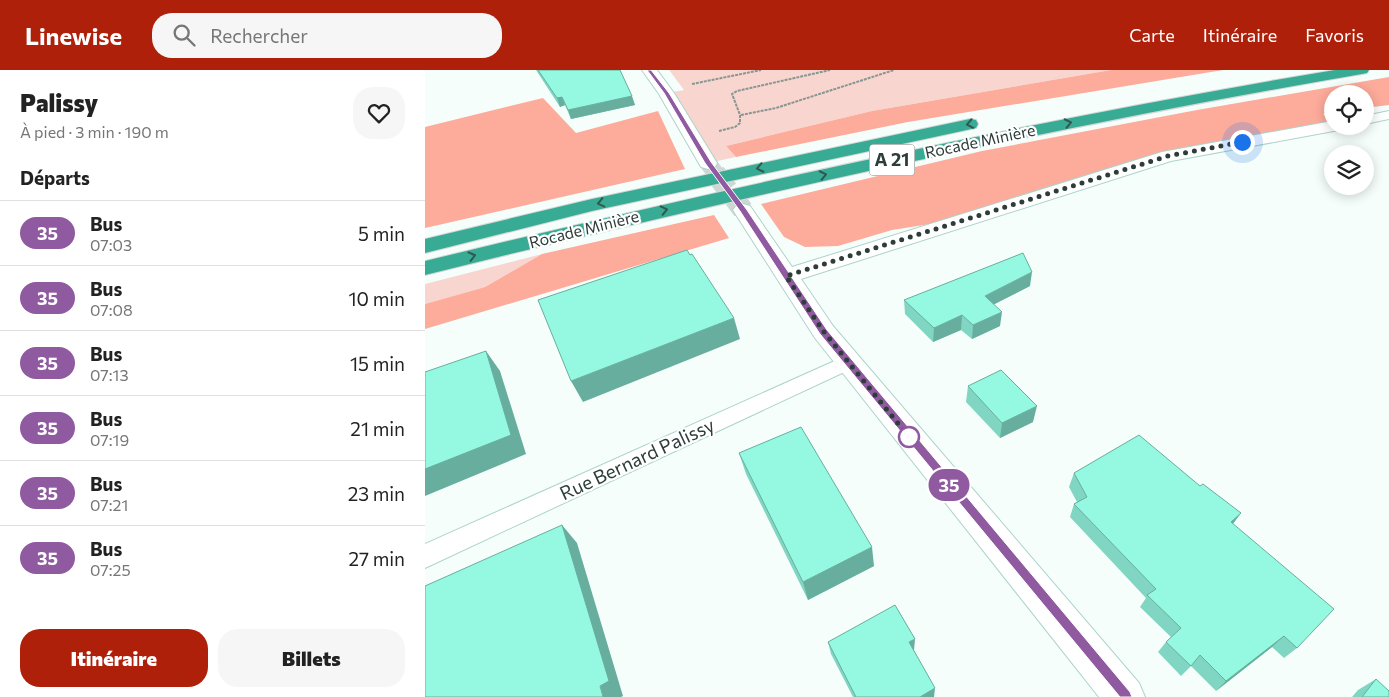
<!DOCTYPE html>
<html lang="fr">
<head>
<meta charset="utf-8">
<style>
  :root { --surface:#fff; --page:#f6f6f6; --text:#222; --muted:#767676; --line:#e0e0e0; --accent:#af200b }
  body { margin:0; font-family:Commissioner,sans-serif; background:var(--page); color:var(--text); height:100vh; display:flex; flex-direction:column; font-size:19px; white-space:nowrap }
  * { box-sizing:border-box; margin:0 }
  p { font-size:16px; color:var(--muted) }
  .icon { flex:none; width:28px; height:28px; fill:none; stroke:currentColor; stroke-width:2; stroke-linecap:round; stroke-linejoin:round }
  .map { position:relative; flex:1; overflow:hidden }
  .sheet { display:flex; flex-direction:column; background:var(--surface); width:425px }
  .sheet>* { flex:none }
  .badge { padding:0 10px; border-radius:16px; font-size:18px; line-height:32px }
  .fabs { position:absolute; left:899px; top:15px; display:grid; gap:10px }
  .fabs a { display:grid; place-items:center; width:50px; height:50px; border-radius:50%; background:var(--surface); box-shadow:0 2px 12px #0003; font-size:25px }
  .you { position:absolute; width:25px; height:25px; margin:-12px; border:4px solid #fff; border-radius:50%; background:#1a73e8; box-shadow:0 0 0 8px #1a73e833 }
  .map>.badge { position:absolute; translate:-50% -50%; box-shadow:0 0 0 2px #fff }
  h2 { padding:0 20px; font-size:19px; line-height:45px }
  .round { display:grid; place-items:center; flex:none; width:52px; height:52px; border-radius:20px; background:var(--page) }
  .overview { display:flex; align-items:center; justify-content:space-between; height:85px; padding:0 20px }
  h1 { font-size:24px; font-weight:800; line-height:38px }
  .button { display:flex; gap:10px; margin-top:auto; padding:10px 20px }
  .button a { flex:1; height:58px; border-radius:20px; background:var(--accent); color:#fff; font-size:20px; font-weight:800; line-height:58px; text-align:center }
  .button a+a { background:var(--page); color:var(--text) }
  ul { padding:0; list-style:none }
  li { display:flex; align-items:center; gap:15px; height:65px; padding:0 20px; border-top:1px solid var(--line) }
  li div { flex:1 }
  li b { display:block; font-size:19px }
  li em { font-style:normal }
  li .badge { min-width:55px; font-weight:700; text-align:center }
  header { display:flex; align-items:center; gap:30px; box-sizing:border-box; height:70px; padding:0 25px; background:var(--accent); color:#fff }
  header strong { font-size:24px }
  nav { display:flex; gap:28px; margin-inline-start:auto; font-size:18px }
  .search { width:350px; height:45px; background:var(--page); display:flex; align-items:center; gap:12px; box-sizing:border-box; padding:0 18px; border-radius:20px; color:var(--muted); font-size:19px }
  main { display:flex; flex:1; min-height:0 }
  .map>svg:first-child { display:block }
</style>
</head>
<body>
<header>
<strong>Linewise</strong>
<div class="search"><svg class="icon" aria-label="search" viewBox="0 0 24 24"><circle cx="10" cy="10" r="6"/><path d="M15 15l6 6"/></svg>Rechercher</div>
<nav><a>Carte</a><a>Itinéraire</a><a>Favoris</a></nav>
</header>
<main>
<section class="sheet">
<div class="overview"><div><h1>Palissy</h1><p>À pied · 3 min · 190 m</p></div><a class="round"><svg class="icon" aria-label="heart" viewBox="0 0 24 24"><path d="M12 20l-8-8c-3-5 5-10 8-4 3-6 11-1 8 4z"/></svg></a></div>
<h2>Départs</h2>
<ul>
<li><span class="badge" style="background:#8f5aa0;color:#fff">35</span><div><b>Bus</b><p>07:03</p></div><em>5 min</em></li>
<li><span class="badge" style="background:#8f5aa0;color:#fff">35</span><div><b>Bus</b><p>07:08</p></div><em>10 min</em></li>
<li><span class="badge" style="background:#8f5aa0;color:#fff">35</span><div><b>Bus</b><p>07:13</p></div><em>15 min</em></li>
<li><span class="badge" style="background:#8f5aa0;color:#fff">35</span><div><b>Bus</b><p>07:19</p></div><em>21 min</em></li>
<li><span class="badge" style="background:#8f5aa0;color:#fff">35</span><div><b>Bus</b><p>07:21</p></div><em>23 min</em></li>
<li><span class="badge" style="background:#8f5aa0;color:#fff">35</span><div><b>Bus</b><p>07:25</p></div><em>27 min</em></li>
</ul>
<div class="button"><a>Itinéraire</a><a>Billets</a></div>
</section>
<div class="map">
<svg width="964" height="627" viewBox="0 0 964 627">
  <rect width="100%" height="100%" fill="#f6fefb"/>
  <!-- green -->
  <g fill="#f8d6cf">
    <polygon points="244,0 686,0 447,41 301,76 311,87 283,93 241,23 259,20"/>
    <polygon points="117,184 60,217 0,234 0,214"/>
  </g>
  <!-- forest -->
  <g fill="#fdab9b">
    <polygon points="686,0 798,0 483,52 311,87 301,76 447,41"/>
    <polygon points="964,7 964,35 940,38 940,24 908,24 907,43 898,44 907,51 907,56 743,86 550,147 467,160 413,176 380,177 359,167 336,134 557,81 772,40"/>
    <polygon points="118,28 151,63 233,41 260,99 0,158 0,57"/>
    <polygon points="289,145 304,168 0,259 0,234 60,217 117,184"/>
  </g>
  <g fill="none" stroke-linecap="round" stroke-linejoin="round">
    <!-- minor-tunnel-far1 -->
    <polyline stroke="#ced7d4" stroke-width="17" stroke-dasharray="17 8" stroke-linecap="butt" points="283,93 291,104"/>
    <!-- minor-tunnel -->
    <polyline stroke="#ced7d4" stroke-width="21" stroke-dasharray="21 11" stroke-linecap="butt" points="290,103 318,140"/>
    <!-- service casing -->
    <g stroke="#acd4c9" stroke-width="2">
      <g id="service">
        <polygon points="964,41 964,49 940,54 940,46"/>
        <polygon points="423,285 430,287 433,292 430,297 0,498 0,474"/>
      </g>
    </g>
    <!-- minor casing -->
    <g stroke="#acd4c9" stroke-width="2">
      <g id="minor">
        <polygon points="217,0 232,0 249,23 292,93 290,97 283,99 276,97 234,24"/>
        <polygon points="908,51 908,56 916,56 914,60 746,91 376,209 408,256 714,613 720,627 674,627 390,268 308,140 311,136 318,134 325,136 367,197 737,82"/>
      </g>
    </g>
    <!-- motorway casing -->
    <g stroke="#d5d8d7" stroke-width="2">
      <g id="motorway">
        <path d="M910 0H944L942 3 937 4C622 58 310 128 0 205V191C302 118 604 51 910 0Z"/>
        <polygon points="545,49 551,50 553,54 551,58 167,141 0,183 0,169 167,129"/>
      </g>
    </g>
    <!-- path -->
    <g stroke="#899592" stroke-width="2" stroke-dasharray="3 1" stroke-linecap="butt">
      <polyline points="267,14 336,0"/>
      <polyline points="316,45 351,38 469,0"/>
      <polyline points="294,61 310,57 315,53 315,45 307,24 312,21 405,0"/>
    </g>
    <!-- service -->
    <use href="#service" fill="#fff" fill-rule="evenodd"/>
    <!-- minor -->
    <use href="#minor" fill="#fff" fill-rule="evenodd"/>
    <!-- motorway -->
    <use href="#motorway" fill="#37ab94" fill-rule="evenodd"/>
  </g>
  <!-- wall -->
  <g fill="#80d6c2">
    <polygon points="111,0 195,0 210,35 146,49 140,35 135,37"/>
    <polygon points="605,216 569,234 575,256 547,269 536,260 508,272 480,244 479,230"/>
    <polygon points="543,316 608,352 575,368 541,332"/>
    <polygon points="314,383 449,496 383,530 321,404"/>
    <polygon points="649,403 775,416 816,443 808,454 872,578 859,588 847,577 791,621 766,596 756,606 733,582 741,572 746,567 715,537 721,528 645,447 649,434 652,432 644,417"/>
    <polygon points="403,572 489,580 489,581 509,627 428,627 406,584"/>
    <polygon points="951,609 964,627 927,627 933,620"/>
  </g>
  <!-- shaded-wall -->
  <g fill="#68ae9e">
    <polygon points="207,26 210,35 146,49 143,40"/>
    <polygon points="137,27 140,35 135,37 132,28"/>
    <polygon points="607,202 605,216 558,240 560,226"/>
    <polygon points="577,242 575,256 547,269 548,255"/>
    <polygon points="537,245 536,260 508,272 509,258"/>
    <polygon points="309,248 315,269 158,332 146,311"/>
    <polygon points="61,281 75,301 101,384 0,426 0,399"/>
    <polygon points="612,336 608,352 575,368 577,353"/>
    <polygon points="816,443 806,456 806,452"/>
    <polygon points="137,455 152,473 198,626 196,627 178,627"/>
    <polygon points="447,477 449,496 383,530 378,512"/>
    <polygon points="859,566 847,577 791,621 801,611"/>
    <polygon points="490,569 489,580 484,584 484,572"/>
    <polygon points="510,618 509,627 495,627"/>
  </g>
  <!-- building -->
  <g fill="#95f9e1" stroke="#68ae9e">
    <polygon points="113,0 195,0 207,26 143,40 137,27 132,28"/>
    <polygon points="262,180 265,185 267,184 309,248 146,311 113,230"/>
    <polygon points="598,183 607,202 560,226 577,242 548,255 537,245 509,258 479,230"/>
    <polygon points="61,281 86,365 0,399 0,302"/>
    <polygon points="576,300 612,336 577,353 543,316"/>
    <polygon points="376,357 447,477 378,512 314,383"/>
    <polygon points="714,365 775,416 778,414 816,443 806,452 909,539 872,578 859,566 801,611 775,585 766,596 741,572 756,558 722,525 731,519 649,434 662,427 649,403"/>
    <polygon points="137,455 184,611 175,616 178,627 0,627 0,516"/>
    <polygon points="470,535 490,569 484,572 510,618 495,627 431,627 403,572"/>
    <polygon points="951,609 964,621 964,627 937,627"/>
  </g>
  <!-- one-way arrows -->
  <defs><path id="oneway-chevron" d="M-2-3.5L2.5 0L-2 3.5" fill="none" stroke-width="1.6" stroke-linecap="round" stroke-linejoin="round" transform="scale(1.25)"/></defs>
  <g stroke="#305850">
    <use href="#oneway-chevron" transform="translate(643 53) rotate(-12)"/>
    <use href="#oneway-chevron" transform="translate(545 54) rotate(169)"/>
    <use href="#oneway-chevron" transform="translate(335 98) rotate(168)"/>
    <use href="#oneway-chevron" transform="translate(398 105) rotate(-12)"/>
    <use href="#oneway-chevron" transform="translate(176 133) rotate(167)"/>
    <use href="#oneway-chevron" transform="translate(239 140) rotate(-13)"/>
    <use href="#oneway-chevron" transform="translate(47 186) rotate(-14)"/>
  </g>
  <!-- line -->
  <polygon fill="#8f5aa0" stroke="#fff" points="222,0 226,0 244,23 286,92 322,140 402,260 705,622 707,627 695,627 395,264 315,141 280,93 239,23"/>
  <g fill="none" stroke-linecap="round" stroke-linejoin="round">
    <!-- walk -->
    <polyline stroke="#2d3d39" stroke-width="5" stroke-dasharray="0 9" points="484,367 399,262 361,206 743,86 817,72"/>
  </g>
  <!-- markers -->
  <circle fill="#fff" stroke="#8f5aa0" stroke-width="2.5" cx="484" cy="367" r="10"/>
  <g text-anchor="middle" stroke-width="4.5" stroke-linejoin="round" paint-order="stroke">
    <!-- far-street labels -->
    <g font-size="16" fill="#2d3d39" stroke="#fff">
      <text transform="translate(555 71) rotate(-12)" y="6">Rocade Minière</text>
      <text transform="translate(159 159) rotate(-14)" y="6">Rocade Minière</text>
    </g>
    <!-- shield labels -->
    <rect fill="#fff" stroke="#6c7774" stroke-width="1" x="444.5" y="74.5" width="45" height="31" rx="4"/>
    <g font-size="18" font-weight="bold" fill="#2d3d39">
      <text x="467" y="96">A 21</text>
    </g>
    <!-- street labels -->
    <g font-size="19" fill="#2d3d39" stroke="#fff">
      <text transform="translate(212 389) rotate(-25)" y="7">Rue Bernard Palissy</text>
    </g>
  </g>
</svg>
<div class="fabs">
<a><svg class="icon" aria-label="locate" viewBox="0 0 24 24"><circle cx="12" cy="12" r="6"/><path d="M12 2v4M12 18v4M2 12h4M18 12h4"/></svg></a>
<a><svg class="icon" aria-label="layers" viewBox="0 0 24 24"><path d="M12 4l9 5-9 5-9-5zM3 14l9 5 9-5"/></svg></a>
</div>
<div class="you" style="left:817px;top:72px"></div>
<b class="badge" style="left:524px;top:415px;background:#8f5aa0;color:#fff">35</b>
</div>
</main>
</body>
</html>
